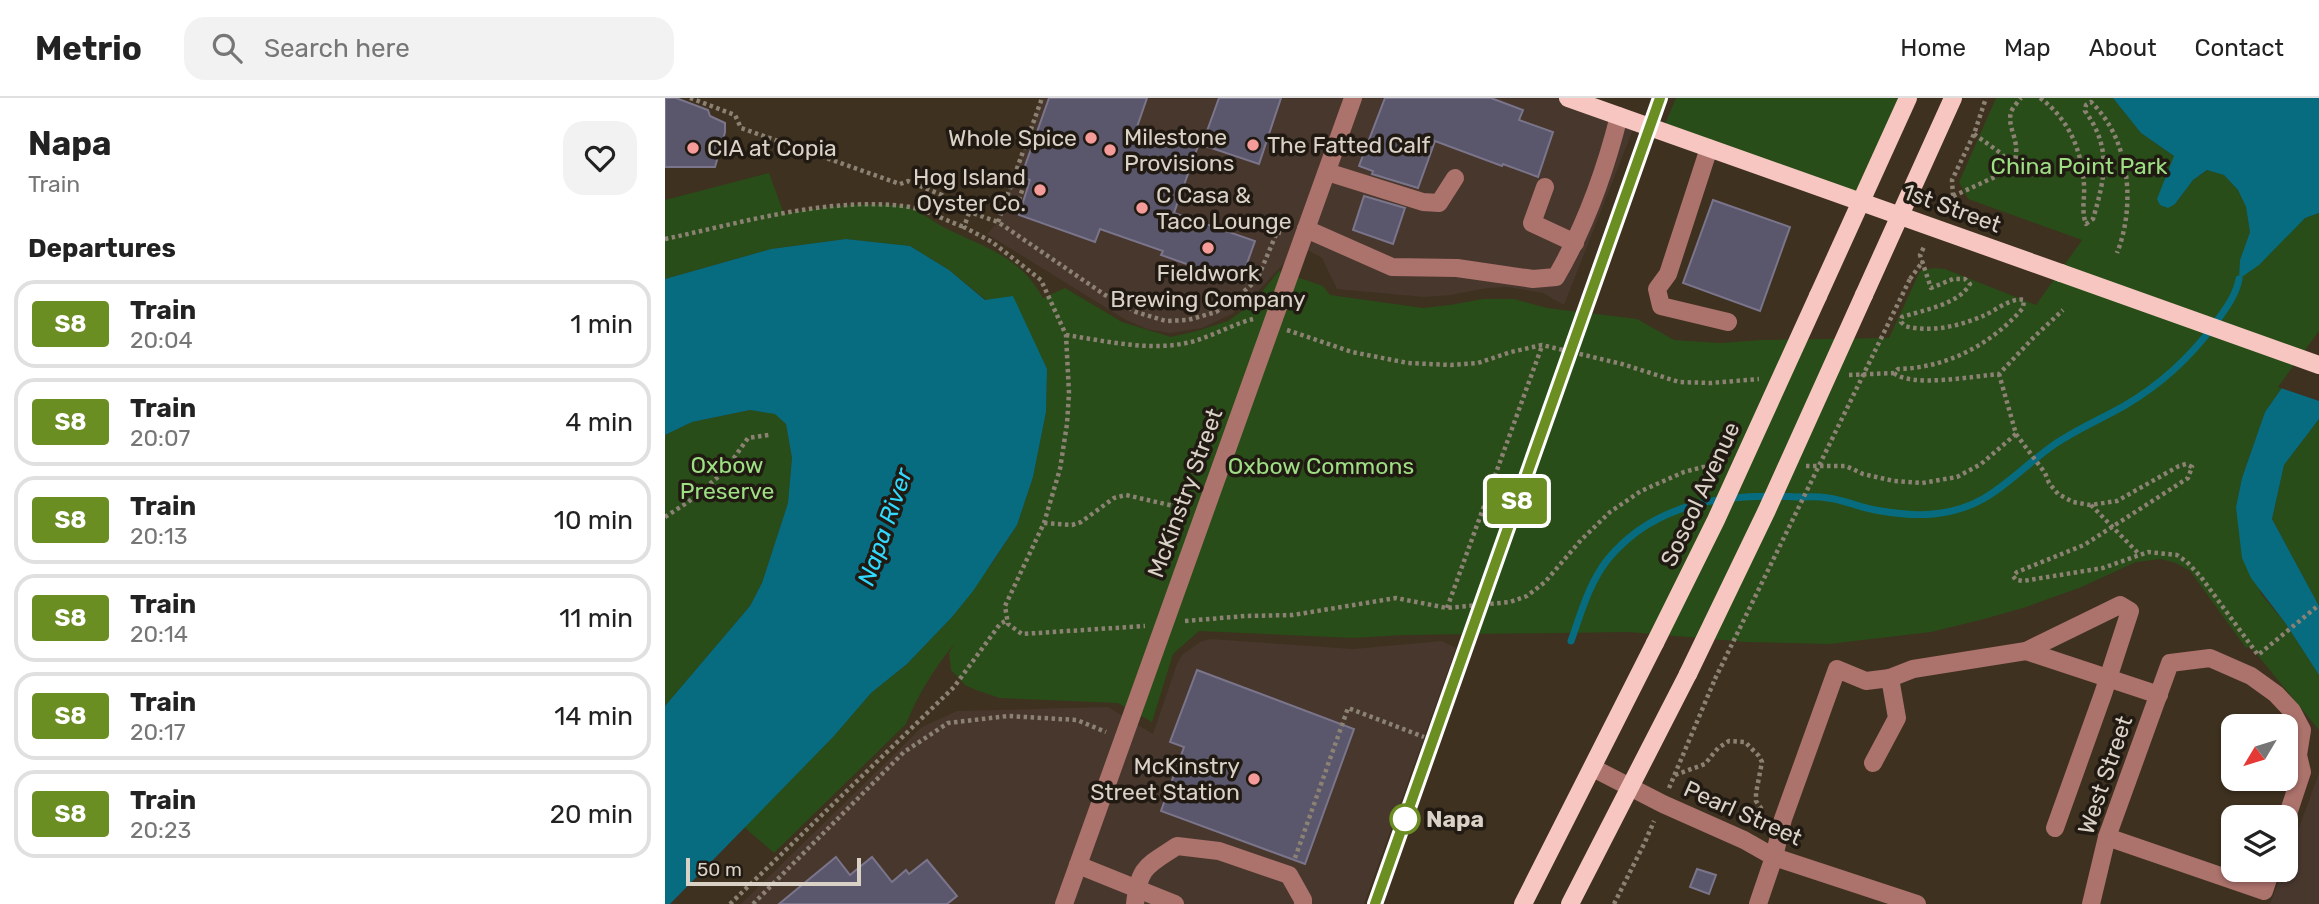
<!DOCTYPE html>
<html lang="en">
<head>
<meta charset="utf-8">
<style>
  :root { --surface:#fff; --page:#f2f2f2; --text:#222; --muted:#767676; --line:#e0e0e0 }
  body { margin:0; font-family:Rubik,sans-serif; background:var(--page); color:var(--text); height:100vh; display:flex; flex-direction:column; font-size:26px; white-space:nowrap }
  * { box-sizing:border-box; margin:0 }
  p { font-size:23px; color:var(--muted) }
  .icon { flex:none; width:38px; height:38px; fill:none; stroke:currentColor; stroke-width:2; stroke-linecap:round; stroke-linejoin:round }
  .map { position:relative; flex:1; overflow:hidden }
  .side { display:flex; flex-direction:column; background:var(--surface); width:665px }
  .side>* { flex:none }
  .badge { padding:0 14px; border-radius:5px; font-size:24px; line-height:46px }
  .needle { width:46px; rotate:232deg }
  .controls { position:absolute; left:1556px; top:616px; display:grid; gap:14px }
  .controls a { display:grid; place-items:center; width:77px; height:77px; border-radius:14px; background:var(--surface); box-shadow:0 2px 5px #0004; font-size:35px }
  .scale { position:absolute; left:21px; bottom:18px; width:175px; box-sizing:border-box; padding-left:7px; border:4px solid #dad2c7; border-top:0; font-size:19px; line-height:24px; white-space:nowrap; color:#dad2c7; -webkit-text-stroke:5px #201a13; paint-order:stroke }
  .map>.badge { position:absolute; translate:-50% -50%; box-shadow:0 0 0 4px #fff }
  h2 { padding:0 28px; font-size:26px; line-height:63px }
  .round { display:grid; place-items:center; flex:none; width:74px; height:74px; border-radius:21px; background:var(--page) }
  .overview { display:flex; align-items:center; justify-content:space-between; height:119px; padding:0 28px }
  h1 { font-size:33px; font-weight:700; line-height:52px }
  ul { padding:0; list-style:none }
  li { display:flex; align-items:center; gap:21px; height:88px; margin:0 14px 10px; padding:0 14px; border:4px solid var(--line); border-radius:21px }
  li div { flex:1 }
  li b { display:block; font-size:26px }
  li em { font-style:normal }
  li .badge { min-width:77px; font-weight:700; text-align:center }
  header { display:flex; align-items:center; gap:42px; box-sizing:border-box; height:98px; padding:0 35px; background:var(--surface); border-bottom:2px solid var(--line) }
  header strong { font-size:33px }
  nav { display:flex; gap:38px; margin-inline-start:auto; font-size:24px }
  .search { width:490px; height:63px; background:var(--page); display:flex; align-items:center; gap:18px; box-sizing:border-box; padding:0 24px; border-radius:21px; color:var(--muted); font-size:26px }
  main { display:flex; flex:1; min-height:0 }
  .map>svg:first-child { display:block }
</style>
</head>
<body>
<header>
<strong>Metrio</strong>
<div class="search"><svg class="icon" aria-label="search" viewBox="0 0 24 24"><circle cx="10" cy="10" r="6"/><path d="M15 15l6 6"/></svg>Search here</div>
<nav><a>Home</a><a>Map</a><a>About</a><a>Contact</a></nav>
</header>
<main>
<section class="side">
<div class="overview"><div><h1>Napa</h1><p>Train</p></div><a class="round"><svg class="icon" aria-label="heart" viewBox="0 0 24 24"><path d="M12 20l-8-8c-3-5 5-10 8-4 3-6 11-1 8 4z"/></svg></a></div>
<h2>Departures</h2>
<ul>
<li><span class="badge" style="background:#6b8e23;color:#fff">S8</span><div><b>Train</b><p>20:04</p></div><em>1 min</em></li>
<li><span class="badge" style="background:#6b8e23;color:#fff">S8</span><div><b>Train</b><p>20:07</p></div><em>4 min</em></li>
<li><span class="badge" style="background:#6b8e23;color:#fff">S8</span><div><b>Train</b><p>20:13</p></div><em>10 min</em></li>
<li><span class="badge" style="background:#6b8e23;color:#fff">S8</span><div><b>Train</b><p>20:14</p></div><em>11 min</em></li>
<li><span class="badge" style="background:#6b8e23;color:#fff">S8</span><div><b>Train</b><p>20:17</p></div><em>14 min</em></li>
<li><span class="badge" style="background:#6b8e23;color:#fff">S8</span><div><b>Train</b><p>20:23</p></div><em>20 min</em></li>
</ul>
</section>
<div class="map">
<svg width="1654" height="806" viewBox="0 0 1654 806">
  <rect width="100%" height="100%" fill="#3e3120"/>
  <!-- commercial -->
  <g fill="#48372d">
    <polygon points="376,0 904,0 971,24 899,207 878,195 843,189 822,190 786,197 759,199 672,191 657,160 635,148 593,193 567,216 537,230 505,235 482,231 461,222 322,136 333,124"/>
    <polygon points="545,541 688,551 777,543 791,550 699,806 76,806 257,629 292,613 443,609 488,636 512,566 517,557 535,544"/>
    <polygon points="1654,675 1654,806 1605,806 1618,772 1620,772 1621,765"/>
  </g>
  <!-- green -->
  <g fill="#284d18">
    <polygon points="1011,0 1243,0 1195,103 997,33"/>
    <path d="M1331 0H1448L1476 35 1509 58 1504 76 1510 106 1528 82 1543 72 1559 77 1573 92 1581 109 1585 134 1575 162 1624 135 1640 120 1654 115V237L1600 314 1577 380 1571 409 1596 496 1621 526 1654 577V632L1585 548 1581 550 1525 473 1511 465 1496 461 1471 464 1414 490 1361 509 1319 521 1266 534 1164 546 1081 544 964 534 739 537 688 540 534 533 508 556 487 624 453 605 335 600 311 592 300 587 286 572 284 555 289 546C269 571 253 596 241 626L109 755 79 729 169 638 206 595 242 566 287 519 328 464 352 427 368 379 381 314 382 271 321 202 284 172 245 148 181 141 106 151 0 181V102L104 75 119 116C153 110 187 105 221 107 227 107 236 107 242 109 255 113 267 123 280 130 320 150 354 157 378 200L400 190 457 224 506 239 532 233 563 223 588 205 614 173 658 188 665 197 758 210 785 207 818 201H849L882 210 972 221 1009 242 1056 245 1096 242 1224 240 1255 173 1269 170 1280 171 1371 207 1417 142 1303 101 1294 84Z"/>
    <polygon points="85,312 111,316 121,326 127,360 123,405 97,485 85,508 0,608 0,337 27,324"/>
    <polygon points="1654,321 1654,508 1607,421 1619,367"/>
  </g>
  <!-- water -->
  <g fill="#076c80">
    <polygon points="1448,0 1654,0 1654,115 1640,120 1594,167 1574,181 1575,162 1585,134 1581,109 1573,92 1559,77 1542,72 1528,82 1510,106 1503,110 1495,107 1492,101 1509,58 1476,35"/>
    <polygon points="181,141 245,148 284,172 320,202 348,198 382,271 381,314 368,379 352,427 308,493 287,519 242,566 206,595 169,638 5,806 0,806 0,608 85,508 97,485 123,405 127,360 121,326 110,316 85,312 27,324 0,337 0,181 106,151"/>
    <polygon points="1654,237 1654,321 1619,367 1607,421 1654,508 1654,577 1621,526 1586,480 1577,460 1571,409 1577,380 1600,314"/>
  </g>
  <!-- pier -->
  <polygon fill="#3e3120" points="1654,233 1654,303 1613,289"/>
  <g fill="none" stroke-linecap="round" stroke-linejoin="round">
    <!-- stream -->
    <path stroke="#076c80" stroke-width="7" d="M906 543C916 515 924 485 943 461 991 403 1062 395 1132 399 1142 399 1153 398 1163 400 1179 402 1194 409 1210 412 1227 415 1249 418 1268 416 1325 411 1347 376 1390 346 1412 331 1436 321 1459 308 1495 287 1524 261 1549 227 1559 213 1571 198 1574 181"/>
  </g>
  <!-- building -->
  <g fill="#5a566b" stroke="#7a758b" stroke-width="2">
    <polygon points="0,0 11,0 43,12 45,18 60,25 60,34 50,69 0,69"/>
    <polygon points="384,0 482,0 472,29 533,48 509,115 590,143 575,185 496,157 498,153 435,131 430,144 354,117 365,82 356,79"/>
    <polygon points="554,0 616,0 594,66 537,47"/>
    <polygon points="720,0 826,0 858,12 854,22 888,34 873,79 838,66 837,68 770,43 753,90 707,76 708,73 694,68"/>
    <polygon points="699,98 740,110 728,146 688,132"/>
    <polygon points="1048,102 1125,129 1095,213 1018,185"/>
    <polygon points="532,572 689,631 640,766 496,713 519,649 505,644"/>
    <polygon points="171,759 185,777 207,759 227,784 241,772 244,776 262,762 292,798 282,806 114,806"/>
    <polygon points="1032,771 1051,777 1044,796 1025,789"/>
  </g>
  <g fill="none" stroke-linecap="round" stroke-linejoin="round">
    <!-- path -->
    <g stroke="#8c8274" stroke-width="4.5" stroke-dasharray="3.5 3.5" stroke-linecap="butt">
      <polyline points="25,0 70,17 76,30 235,86 243,83 277,97 282,106 333,124 440,197 471,214 501,223 523,222 551,214 576,196 592,182 612,134 616,135"/>
      <path d="M1375 0C1404 21 1417 53 1419 87 1420 101 1416 112 1421 126L1428 121C1440 80 1447 50 1420 13L1421 7 1426 4C1465 41 1471 107 1452 155"/>
      <path d="M1309 36 1337 56 1347 71C1359 44 1341 32 1346 14 1348 9 1353 4 1356 0"/>
      <polyline points="1288,98 1287,82 1309,36 1321,0"/>
      <polyline points="339,106 351,110 359,87 363,89"/>
      <polyline points="1276,114 1282,101 1347,71"/>
      <polyline points="304,115 299,129 327,144 376,182 401,237 404,295 402,326 395,371 379,425 340,508 343,526 357,536 480,528"/>
      <polyline points="333,124 377,0"/>
      <path d="M0 141C76 125 161 99 238 108 259 110 279 122 299 129"/>
      <polyline points="1245,181 1258,163"/>
      <polyline points="622,232 687,254 743,265 786,267 813,265 846,254 877,247 957,266 1014,284 1046,285 1094,281"/>
      <path d="M401 237C441 243 486 254 526 244 548 238 566 227 588 221"/>
      <path d="M1229 275C1246 290 1310 278 1334 276L1369 239 1398 212"/>
      <path d="M1184 277 1229 275 1233 271C1281 270 1326 247 1358 210L1359 202C1346 199 1330 213 1318 218 1294 228 1266 235 1240 228L1236 224 1237 219C1258 212 1293 207 1305 186L1300 181H1288L1266 190 1255 157 1260 147"/>
      <polyline points="1351,336 1380,375 1384,385 1393,396 1408,404 1425,407 1452,403 1514,368 1521,366 1527,369 1523,380 1419,447 1352,474 1348,478 1351,482 1358,483 1438,470 1483,454 1512,457 1522,464 1536,479 1593,557 1654,507"/>
      <polyline points="1141,368 1181,368 1198,376 1229,383 1257,385 1292,379 1316,366 1351,336 1334,276"/>
      <polyline points="1426,407 1474,456"/>
      <polyline points="0,419 23,404 59,374 83,340 104,337"/>
      <polyline points="379,425 407,427 416,424 449,400 461,397 522,411"/>
      <polyline points="782,510 877,248"/>
      <polyline points="520,523 580,518 628,517 731,500 782,510 845,504 862,498 880,484 916,442 945,414 976,393 1019,374 1038,369 1055,369"/>
      <polyline points="1010,677 1040,666 1053,650 1064,643 1080,644 1094,658 1097,664 1091,695 1091,703 1098,713"/>
      <polyline points="1004,690 1050,581"/>
      <polyline points="630,760 683,610 759,639"/>
      <polyline points="65,806 289,589 335,526 342,522"/>
      <polyline points="88,806 239,654 283,625 343,618 412,622 441,634"/>
      <polyline points="949,806 980,744 989,723"/>
    </g>
    <!-- minor -->
    <g stroke="#ac726c" stroke-width="18">
      <polyline points="1044,50 1003,176 992,191 996,208 1063,224"/>
      <polyline points="662,74 758,104 774,105 790,80"/>
      <polyline points="880,89 867,125 910,145"/>
      <path d="M641 131 727 169 792 170 868 181 891 179C920 129 940 74 954 18"/>
      <polyline points="1361,553 1494,597"/>
      <polyline points="1225,580 1248,571 1361,553 1455,507 1465,513 1438,596 1390,730"/>
      <polyline points="928,670 998,706 1079,742 1109,759 1252,806"/>
      <polyline points="1442,739 1599,793 1606,772"/>
      <polyline points="413,767 510,806"/>
      <polyline points="399,806 688,0"/>
      <path d="M470 806C474 768 482 768 512 748L554 753 624 777 638 802V806"/>
      <polyline points="1093,806 1109,759 1118,721 1172,571 1201,583 1225,580 1232,620 1208,665"/>
      <polyline points="1426,806 1442,739 1505,565 1545,560 1586,578 1611,596 1627,613 1637,632 1633,657 1637,674 1620,725"/>
    </g>
    <!-- major -->
    <g stroke="#f7c6c0" stroke-width="18">
      <polyline points="903,0 1396,175"/>
      <polyline points="1199,197 1288,0"/>
      <polyline points="1153,198 1243,0"/>
      <polyline points="858,806 990,545"/>
      <polyline points="905,806 1023,576"/>
    </g>
    <!-- rail casing -->
    <g stroke="#a69d90" stroke-width="8">
      <polyline id="rail" points="710,806 994,0"/>
    </g>
    <!-- rail -->
    <use href="#rail" stroke="#201a13" stroke-width="5" stroke-dasharray="16" stroke-linecap="butt"/>
    <!-- path-bridge -->
    <polyline stroke="#8c8274" stroke-width="4.5" stroke-dasharray="3.5 3.5" stroke-linecap="butt" points="1050,581 1245,181"/>
    <!-- major-bridge -->
    <g stroke="#f7c6c0" stroke-width="18">
      <polyline points="1396,175 1654,267"/>
      <polyline points="990,545 1051,422 1153,198"/>
      <polyline points="1023,576 1102,412 1199,197"/>
    </g>
  </g>
  <g fill="none" stroke-linecap="round" stroke-linejoin="round">
    <!-- line casing -->
    <g stroke="#fff" stroke-width="16">
      <polyline id="line" points="710,806 995,0"/>
    </g>
    <!-- line -->
    <use href="#line" stroke="#6b8e23" stroke-width="10"/>
  </g>
  <!-- markers -->
  <g fill="#f59b99" stroke="#201a13" stroke-width="2.5">
    <circle cx="426" cy="40" r="7"/>
    <circle cx="588" cy="47" r="7"/>
    <circle cx="28" cy="50" r="7"/>
    <circle cx="445" cy="52" r="7"/>
    <circle cx="375" cy="92" r="7"/>
    <circle cx="477" cy="110" r="7"/>
    <circle cx="543" cy="150" r="7"/>
    <circle cx="589" cy="681" r="7"/>
  </g>
  <circle fill="#fff" stroke="#6b8e23" stroke-width="3.5" cx="740" cy="721" r="14"/>
  <g text-anchor="middle" stroke-width="7" stroke-linejoin="round" paint-order="stroke">
    <!-- poi labels -->
    <g font-size="23" fill="#dad2c7" stroke="#201a13" text-anchor="start">
      <text x="459" y="47">Milestone<tspan x="459" dy="26">Provisions</tspan></text>
      <text x="412" y="48" text-anchor="end">Whole Spice</text>
      <text x="602" y="55">The Fatted Calf</text>
      <text x="42" y="58">CIA at Copia</text>
      <text x="361" y="87" text-anchor="end">Hog Island<tspan x="361" dy="26">Oyster Co.</tspan></text>
      <text x="491" y="105">C Casa &amp;<tspan x="491" dy="26">Taco Lounge</tspan></text>
      <text x="543" y="183" text-anchor="middle">Fieldwork<tspan x="543" dy="26">Brewing Company</tspan></text>
      <text x="575" y="676" text-anchor="end">McKinstry<tspan x="575" dy="26">Street Station</tspan></text>
    </g>
    <!-- park labels -->
    <g font-size="23" fill="#9edf84" stroke="#201a13">
      <text x="1414" y="76">China Point Park</text>
      <text x="62" y="375">Oxbow<tspan x="62" dy="26">Preserve</tspan></text>
      <text x="656" y="376">Oxbow Commons</text>
    </g>
    <!-- street labels -->
    <g font-size="23" fill="#dad2c7" stroke="#201a13">
      <text transform="translate(1287 110) rotate(20)" y="8">1st Street</text>
      <text transform="translate(520 395) rotate(-70)" y="8">McKinstry Street</text>
      <text transform="translate(1035 396) rotate(-65)" y="8">Soscol Avenue</text>
      <text transform="translate(1440 677) rotate(-71)" y="8">West Street</text>
      <text transform="translate(1078 715) rotate(24)" y="8">Pearl Street</text>
    </g>
    <!-- stop labels -->
    <g font-size="23" font-weight="bold" fill="#dad2c7" stroke="#201a13" text-anchor="start">
      <text x="761" y="729">Napa</text>
    </g>
    <!-- water labels -->
    <g font-size="24" font-style="italic" fill="#30d9fd" stroke="#201a13">
      <text transform="translate(220 429) rotate(-71)" y="8">Napa River</text>
    </g>
  </g>
</svg>
<div class="controls">
<a><svg class="needle" viewBox="-14 -14 28 28"><path d="M0-13l5 13h-10z" fill="#e53935"/><path d="M0 13l5-13h-10z" fill="#767676"/></svg></a>
<a><svg class="icon" aria-label="layers" viewBox="0 0 24 24"><path d="M12 4l9 5-9 5-9-5zM3 14l9 5 9-5"/></svg></a>
</div>
<div class="scale">50 m</div>
<b class="badge" style="left:852px;top:403px;background:#6b8e23;color:#fff">S8</b>
</div>
</main>
</body>
</html>
